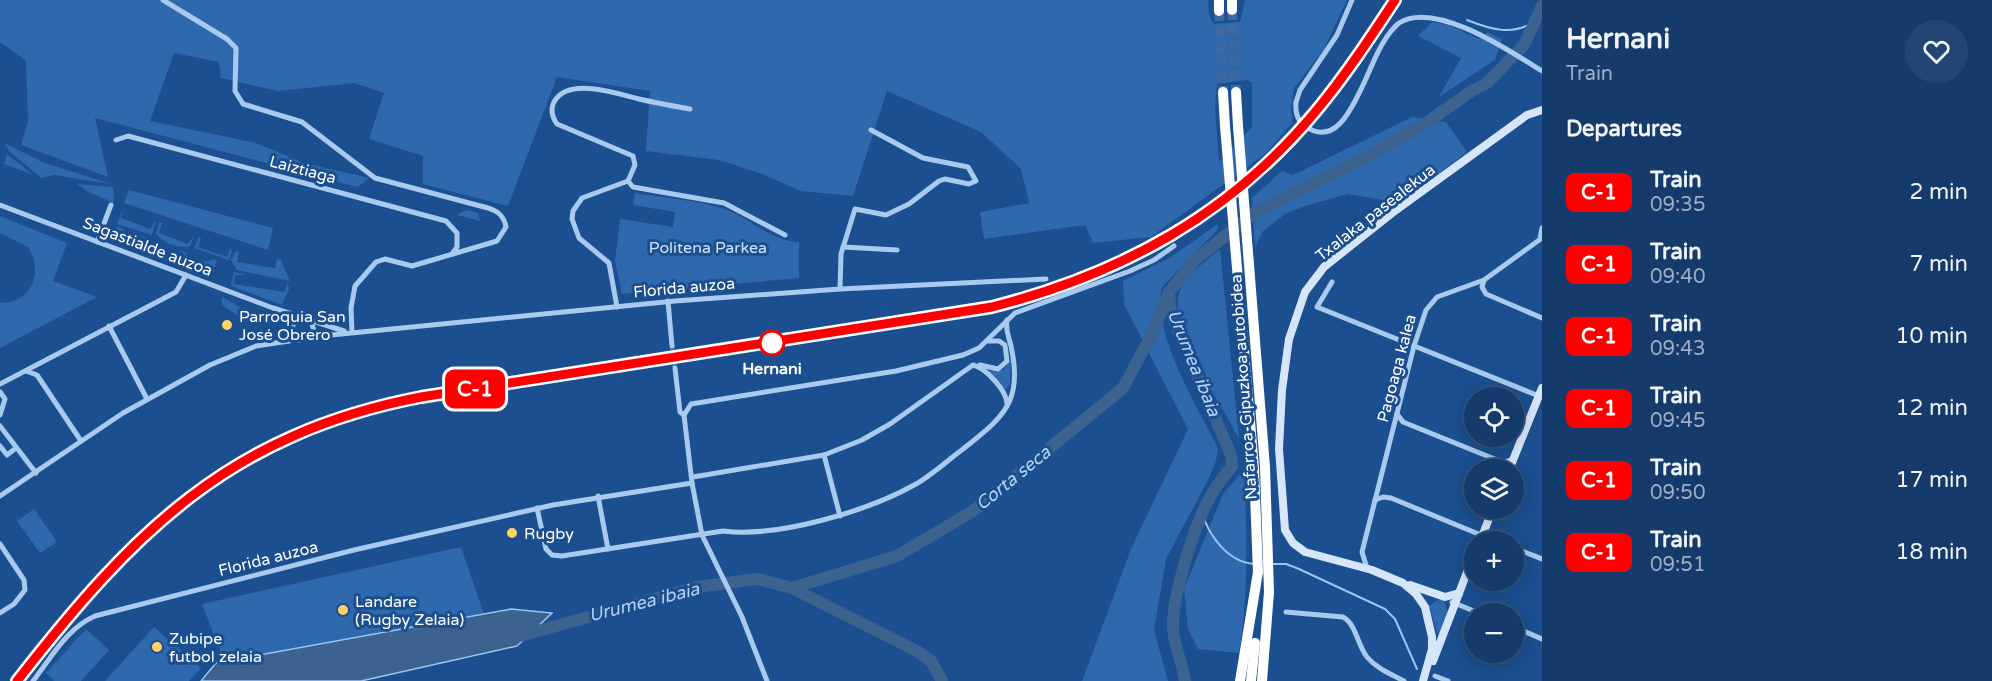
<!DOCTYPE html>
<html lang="en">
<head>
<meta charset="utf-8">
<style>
  :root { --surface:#143b6b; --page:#214673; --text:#f1f3f6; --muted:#9dadc1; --line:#33557e }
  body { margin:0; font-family:"Varela Round",sans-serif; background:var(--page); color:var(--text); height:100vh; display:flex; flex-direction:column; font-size:22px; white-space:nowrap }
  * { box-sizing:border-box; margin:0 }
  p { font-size:20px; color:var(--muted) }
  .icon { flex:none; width:33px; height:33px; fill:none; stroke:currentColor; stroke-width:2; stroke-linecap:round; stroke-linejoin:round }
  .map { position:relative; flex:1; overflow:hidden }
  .side { display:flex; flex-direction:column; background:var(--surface); width:450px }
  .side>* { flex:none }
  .badge { padding:0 12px; border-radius:9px; font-size:21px; line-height:39px }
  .buttons { position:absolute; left:1464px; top:387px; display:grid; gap:12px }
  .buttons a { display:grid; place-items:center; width:60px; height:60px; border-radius:50%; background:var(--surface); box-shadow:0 3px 15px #0003,0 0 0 2px var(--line); font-size:30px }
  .map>.badge { position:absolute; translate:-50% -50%; box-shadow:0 0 0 3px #fff }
  h2 { padding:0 24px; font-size:22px; line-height:54px }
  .round { display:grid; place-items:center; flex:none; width:63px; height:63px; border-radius:32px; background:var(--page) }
  .summary { display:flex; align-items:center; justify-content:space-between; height:102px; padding:0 24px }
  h1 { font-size:28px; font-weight:800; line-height:45px }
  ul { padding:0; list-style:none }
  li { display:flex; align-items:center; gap:18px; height:72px; padding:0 24px }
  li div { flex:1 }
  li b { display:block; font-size:22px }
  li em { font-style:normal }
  li .badge { min-width:66px; font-weight:700; text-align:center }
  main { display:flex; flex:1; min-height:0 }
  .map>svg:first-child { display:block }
</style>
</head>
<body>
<main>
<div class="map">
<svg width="1542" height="681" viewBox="0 0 1542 681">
  <rect width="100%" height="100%" fill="#1b4f8f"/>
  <!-- green -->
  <g fill="#2e69ad" fill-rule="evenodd">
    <path d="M0 0H1208L1209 15 1214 24 1240 22 1245 0H1347L1324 49 1294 88 1291 109 1293 122 1265 154 1151 237 1093 243 1085 225 984 239 980 212 1029 203 1021 169 981 132 887 91 853 196 801 191 762 174 719 160 646 151 650 91 557 77 508 206 423 184V156L369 139 384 93 354 83 278 91 221 78 219 62 174 53 150 121 256 143 304 163 369 178 358 187 95 118 108 177 21 145 28 122 26 61 0 42ZM1247 80 1252 83V127L1219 162 1215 108 1217 84Z"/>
    <polygon points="1432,22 1449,25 1479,39 1487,32 1502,39 1495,60 1439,97 1461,58 1418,36"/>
    <polygon points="1412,117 1446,122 1467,152 1400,203 1348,194 1305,206 1285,214 1263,231 1255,247 1252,198 1282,171 1293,175"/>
    <polygon points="4,143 45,163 111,184 54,175 41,178 9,151"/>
    <polygon points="7,154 32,174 4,164"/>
    <polygon points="77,184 113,187 114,203 87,191"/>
    <polygon points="129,190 273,228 268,250 124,203"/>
    <path d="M635 193C665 198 699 200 727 210 753 220 770 241 799 242V278L622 294 615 261 620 219 673 227 675 212 633 205Z"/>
    <polygon points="123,209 121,218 150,229 156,220 152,235 117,224"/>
    <polygon points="467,210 478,213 480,221 457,215"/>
    <path d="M0 216 67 243 53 281 97 297 0 348V303C32 303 44 272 28 247L0 233Z"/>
    <path d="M159 223H162L159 233 188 244 194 235 190 247C177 248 164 244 156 233Z"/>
    <path d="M1218 224 1217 230 1162 287C1150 331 1198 407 1218 448L1216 461 1208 480 1166 559 1154 630 1168 681H1082L1131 549 1188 429 1124 304 1123 281 1171 257Z"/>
    <polygon points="117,227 124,229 123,232 117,229 114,238 143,249 146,240 141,236 149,238 146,252 112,240"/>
    <polygon points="199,237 201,238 198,247 227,257 230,249 232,250 229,260 194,248"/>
    <polygon points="154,241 162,244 155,244 152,252 181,263 185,255 179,250 187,253 184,266 149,255"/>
    <path d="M1220 249 1239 439C1230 421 1220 404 1209 387 1206 382 1207 375 1204 370 1194 343 1163 309 1186 280 1195 268 1209 259 1220 249Z"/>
    <polygon points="236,251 239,252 237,262 275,268 277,259 281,260 290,281 237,270 231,260"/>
    <polygon points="189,259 206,262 213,259 217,260 210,278 186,268"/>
    <polygon points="234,272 247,275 235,275 234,284 285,292 287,283 289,289 282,305 231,286"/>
    <polygon points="222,297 259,318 251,325 222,305"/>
    <polygon points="1011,359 1010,384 1006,390 989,371 1003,370"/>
    <path d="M1244 470C1247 532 1249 592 1239 653L1198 649 1188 629 1184 589 1223 494Z"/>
    <polygon points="34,509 57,542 40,553 17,521"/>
    <polygon points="461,547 485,617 229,674 202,604"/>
    <polygon points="1439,599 1444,601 1448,613 1439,637 1429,606"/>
    <polygon points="154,627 201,668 189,681 105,681"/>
    <polygon points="86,629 109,650 81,681 54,681 46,673"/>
  </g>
  <!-- water -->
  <polygon fill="#3c6290" stroke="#9cc4f0" stroke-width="1.5" points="511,609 552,613 517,646 361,681 201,681 216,663"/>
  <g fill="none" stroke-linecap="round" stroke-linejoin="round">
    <!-- stream -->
    <g stroke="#9cc4f0" stroke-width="2">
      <path d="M1467 20C1492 30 1512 36 1536 21"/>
      <path d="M1202 513C1209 536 1228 562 1254 564"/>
      <polyline points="1272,564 1286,564 1299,569 1385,609 1395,619 1417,669"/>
    </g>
    <!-- river -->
    <g stroke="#3c6290" stroke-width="12">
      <polyline points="792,588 897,556 973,511 1123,388 1154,330 1167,297"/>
      <polyline points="516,637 697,587 757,579 792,588 917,651 931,661 942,681"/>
      <path d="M1185 681C1183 663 1173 645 1173 627 1173 593 1194 526 1211 495 1217 485 1225 475 1232 466L1231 455 1171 314 1169 292 1196 259 1257 211 1363 159 1426 123 1470 92 1487 83 1524 45 1542 6"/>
    </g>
    <!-- street-tunnel -->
    <polyline stroke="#3d69a0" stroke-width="5" stroke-dasharray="5 2.5" stroke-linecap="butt" points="672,346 675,368"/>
    <!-- highway-tunnel -->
    <g stroke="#3d69a0" stroke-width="10" stroke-dasharray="10 5" stroke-linecap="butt">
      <polyline points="1232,10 1236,92"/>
      <polyline points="1219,11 1223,92"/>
    </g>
    <!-- street -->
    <g stroke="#a9c9ee" stroke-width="5">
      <path d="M163 0 227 39 236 48 235 91 243 104 302 122 375 178 488 208C498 211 504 216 506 227L497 241 412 266 385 259 376 262 355 286 351 308 352 332"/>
      <path d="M1364 83C1373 64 1382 37 1399 23 1435 0 1510 51 1542 71"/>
      <polyline points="1296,102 1300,90 1337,35 1352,0"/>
      <polyline points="116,140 128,136 446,221 457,233 457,247 452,254"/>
      <polyline points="628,181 633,187 724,203 785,235"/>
      <polyline points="0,205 273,308 344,331"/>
      <polyline points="1540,238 1542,228"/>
      <polyline points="97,242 111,205"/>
      <polyline points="843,247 897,250"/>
      <polyline points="1484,280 1482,287 1486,294 1542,318"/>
      <polyline points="1332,282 1317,307 1539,396"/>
      <polyline points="840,289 841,254 855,209 886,215 909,204 939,181 945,179 969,184 976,181 968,167 923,158 871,130"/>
      <polyline points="668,301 672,346"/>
      <path d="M617 307 609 263 579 238 572 219 573 211 582 198 628 181 635 165 633 156 557 124C552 117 550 110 554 102 568 76 619 94 639 99 656 103 673 106 690 109"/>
      <polyline points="109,326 147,399"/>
      <polyline points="311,337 675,301 840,289 1046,279"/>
      <polyline points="299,340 292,332 293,324 300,318"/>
      <polyline points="980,365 998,369 1007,361 1005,345 999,341 988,341"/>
      <polyline points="675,368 680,412 684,415"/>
      <polyline points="26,371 37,375 81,441"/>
      <polyline points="0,384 176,292 186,275"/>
      <polyline points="0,392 5,399 0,415"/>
      <polyline points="1397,414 1403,422 1502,462 1513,460"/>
      <polyline points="0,426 36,473"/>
      <polyline points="0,446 7,455 16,448"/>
      <polyline points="824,455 840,516"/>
      <path d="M693 477 824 455 862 440 890 424 973 365C986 368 1007 391 1007 404"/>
      <polyline points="0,496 123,413 210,365 256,346 309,338 314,331 311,321"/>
      <polyline points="598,496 608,549"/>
      <polyline points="1375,500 1383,497 1391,498 1498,542"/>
      <path d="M537 508 546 549 552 555 562 556 723 531C778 538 868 511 916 484 932 475 948 460 963 449 979 436 1002 420 1010 400 1017 383 1015 364 1011 346 1009 337 1005 330 1007 320"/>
      <polyline points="0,544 24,580 25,590 14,604 0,613"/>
      <polyline points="1514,548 1542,559"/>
      <polyline points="1367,568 1362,552 1414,346 1426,310 1437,297 1484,280 1542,238"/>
      <polyline points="1452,602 1481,614"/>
      <path d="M1286 612 1343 617C1357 625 1357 645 1367 657 1377 669 1391 674 1404 681"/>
      <polyline points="1514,627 1542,639"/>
      <polyline points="1435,676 1448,681"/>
      <path d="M33 681C51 658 67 628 95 616L354 550 553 505 692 483"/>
      <polyline points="767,681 742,617 702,535 692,483 684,415 691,404 896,371 963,355 979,348 1015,313 1130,271 1154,260 1174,246"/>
    </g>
    <!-- secondary -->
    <g stroke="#d6e6fa" stroke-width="8">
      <polyline points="1509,470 1542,388"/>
      <polyline points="1480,542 1493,508"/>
      <polyline points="1410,585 1445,597 1459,593"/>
      <polyline points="1433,661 1474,554"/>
      <polyline points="1423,681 1432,649 1432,637 1425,607 1416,594 1403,583 1372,570 1305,552 1293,543 1285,530 1279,449 1282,390 1289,339 1305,292 1324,267 1392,213 1527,115 1542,110"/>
    </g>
    <!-- highway -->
    <g stroke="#fff" stroke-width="10">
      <polyline points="1232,0 1232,10"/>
      <polyline points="1219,11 1219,0"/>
      <polyline points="1223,92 1225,126"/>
      <polyline points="1236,92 1238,126"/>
      <polyline points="1240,681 1258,572"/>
      <polyline points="1251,681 1255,643"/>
      <polyline points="1262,681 1269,592"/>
    </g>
    <!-- rail -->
    <path stroke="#fff" stroke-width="2" stroke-dasharray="10 4.5" stroke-linecap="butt" d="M17 681C132 532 229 434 421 397L973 311C1101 285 1216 223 1304 125 1339 87 1367 43 1395 0"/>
    <!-- street-bridge -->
    <path stroke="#a9c9ee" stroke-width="5" d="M1296 102C1295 112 1297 121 1306 127 1337 147 1353 105 1364 83"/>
    <!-- highway-bridge -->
    <g stroke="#fff" stroke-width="10">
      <polyline points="1225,126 1254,469 1258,572"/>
      <polyline points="1238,126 1265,467 1269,592"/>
    </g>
  </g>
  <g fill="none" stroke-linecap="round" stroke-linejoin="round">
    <!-- line casing -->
    <g stroke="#fff" stroke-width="14">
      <path id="line" d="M17 681C133 532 229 434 421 397L992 307C1121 274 1230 215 1316 111 1345 76 1370 38 1395 0"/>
    </g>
    <!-- line -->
    <use href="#line" stroke="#f00" stroke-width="9"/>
  </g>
  <!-- markers -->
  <g fill="#ffd166" stroke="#1b4f8f" stroke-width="2">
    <circle cx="227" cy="325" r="6"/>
    <circle cx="512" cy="533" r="6"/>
    <circle cx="343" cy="610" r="6"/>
    <circle cx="157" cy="647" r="6"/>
  </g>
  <circle fill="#fff" stroke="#f00" stroke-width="3" cx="772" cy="343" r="12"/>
  <g text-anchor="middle" stroke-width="6" stroke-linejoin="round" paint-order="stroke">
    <!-- street labels -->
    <g font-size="16" fill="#fff" stroke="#1b4f8f">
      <text transform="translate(303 169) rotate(15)" y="6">Laiztiaga</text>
      <text transform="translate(1375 212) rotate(-38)" y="6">Txalaka pasealekua</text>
      <text transform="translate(148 246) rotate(21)" y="6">Sagastialde auzoa</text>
      <text transform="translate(684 287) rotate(-5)" y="6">Florida auzoa</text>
      <text transform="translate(1396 368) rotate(-75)" y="6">Pagoaga kalea</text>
      <text transform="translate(1243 387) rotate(-94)" y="6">Nafarroa-Gipuzkoa autobidea</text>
      <text transform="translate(268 558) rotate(-14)" y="6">Florida auzoa</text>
    </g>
    <!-- park labels -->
    <g font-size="16" fill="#cfe3fa" stroke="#1b4f8f">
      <text x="708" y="253">Politena Parkea</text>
    </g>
    <!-- poi labels -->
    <g font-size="16" fill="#fff" stroke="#1b4f8f" text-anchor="start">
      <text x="239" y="322">Parroquia San<tspan x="239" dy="18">José Obrero</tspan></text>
      <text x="524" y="539">Rugby</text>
      <text x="355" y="607">Landare<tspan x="355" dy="18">(Rugby Zelaia)</tspan></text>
      <text x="169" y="644">Zubipe<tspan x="169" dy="18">futbol zelaia</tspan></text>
    </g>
    <!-- stop labels -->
    <g font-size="16" font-weight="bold" fill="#fff" stroke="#1b4f8f">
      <text x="772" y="374">Hernani</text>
    </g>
    <!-- water labels -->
    <g font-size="18" font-style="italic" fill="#b5d3f5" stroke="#1b4f8f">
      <text transform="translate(1194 363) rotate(68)" y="6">Urumea ibaia</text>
      <text transform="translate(1013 478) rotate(-39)" y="6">Corta seca</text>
      <text transform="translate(644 602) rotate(-14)" y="6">Urumea ibaia</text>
    </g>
  </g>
</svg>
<div class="buttons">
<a><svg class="icon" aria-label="locate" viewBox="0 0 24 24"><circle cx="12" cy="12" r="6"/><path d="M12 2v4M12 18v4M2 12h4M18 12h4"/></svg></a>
<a><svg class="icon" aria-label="layers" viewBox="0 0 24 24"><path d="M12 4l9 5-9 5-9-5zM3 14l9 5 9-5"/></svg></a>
<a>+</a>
<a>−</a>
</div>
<b class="badge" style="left:475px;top:389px;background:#f00;color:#fff">C-1</b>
</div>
<section class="side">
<div class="summary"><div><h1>Hernani</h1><p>Train</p></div><a class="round"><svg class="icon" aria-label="heart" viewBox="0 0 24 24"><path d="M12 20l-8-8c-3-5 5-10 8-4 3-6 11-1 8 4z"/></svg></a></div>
<h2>Departures</h2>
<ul>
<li><span class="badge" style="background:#f00;color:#fff">C-1</span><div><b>Train</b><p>09:35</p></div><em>2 min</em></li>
<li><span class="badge" style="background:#f00;color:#fff">C-1</span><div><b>Train</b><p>09:40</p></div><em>7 min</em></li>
<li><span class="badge" style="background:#f00;color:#fff">C-1</span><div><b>Train</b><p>09:43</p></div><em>10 min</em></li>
<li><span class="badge" style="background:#f00;color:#fff">C-1</span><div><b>Train</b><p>09:45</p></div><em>12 min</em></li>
<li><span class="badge" style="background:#f00;color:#fff">C-1</span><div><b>Train</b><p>09:50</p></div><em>17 min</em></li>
<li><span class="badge" style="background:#f00;color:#fff">C-1</span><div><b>Train</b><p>09:51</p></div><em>18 min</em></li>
</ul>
</section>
</main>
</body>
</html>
